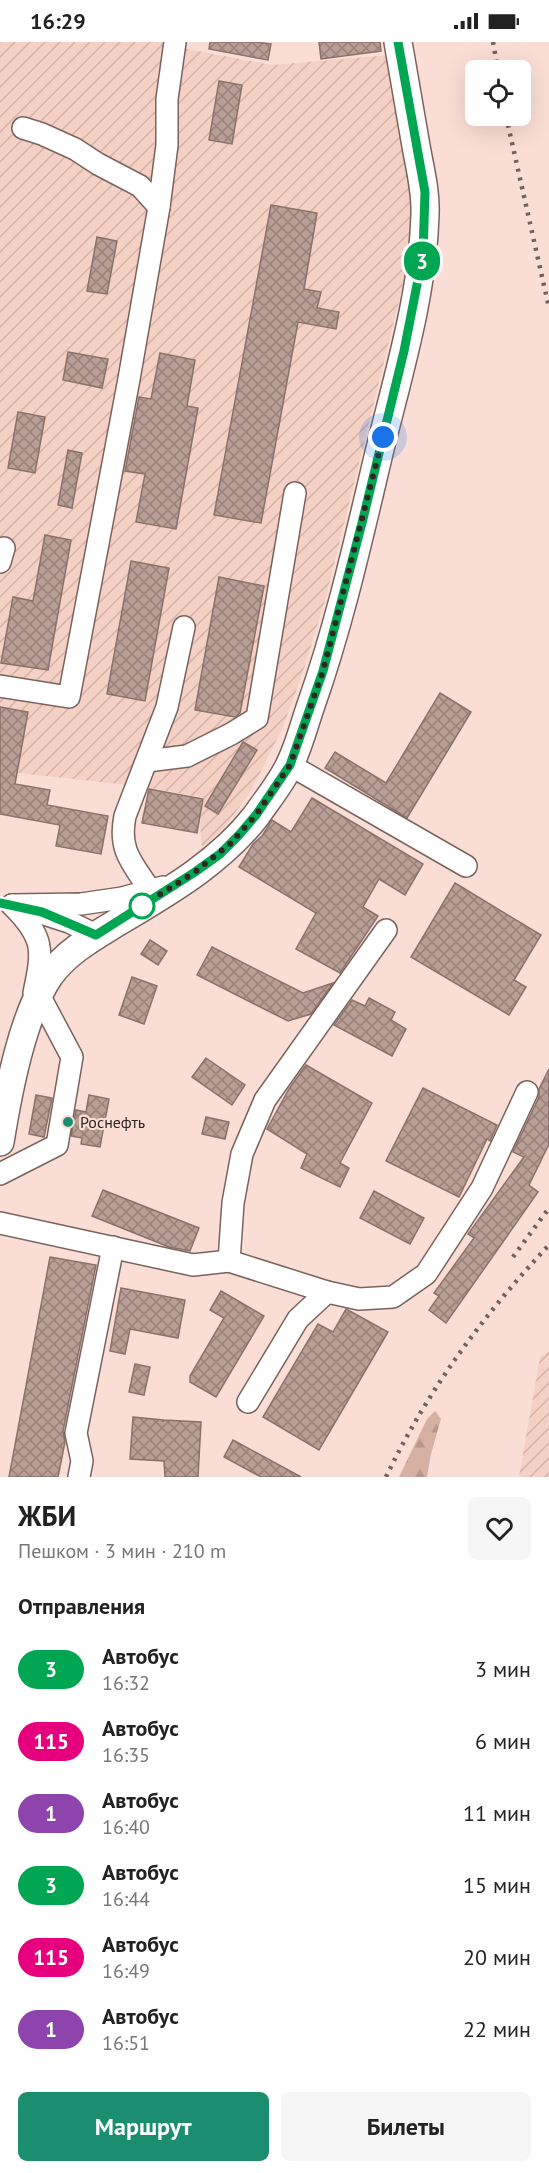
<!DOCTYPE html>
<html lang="ru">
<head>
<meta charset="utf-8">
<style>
  :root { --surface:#fff; --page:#f6f6f6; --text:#222; --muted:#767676; --accent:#1b8e70 }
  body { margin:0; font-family:"PT Sans",sans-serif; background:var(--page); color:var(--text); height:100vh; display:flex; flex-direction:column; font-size:22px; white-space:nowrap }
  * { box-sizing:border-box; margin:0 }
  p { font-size:20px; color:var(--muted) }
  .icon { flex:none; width:33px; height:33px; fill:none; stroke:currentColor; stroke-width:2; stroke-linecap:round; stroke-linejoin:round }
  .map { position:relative; height:1435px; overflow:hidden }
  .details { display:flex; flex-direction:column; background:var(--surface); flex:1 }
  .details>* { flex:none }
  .badge { padding:0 12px; border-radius:20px; font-size:21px; line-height:39px }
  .controls { position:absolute; left:465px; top:18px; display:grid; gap:12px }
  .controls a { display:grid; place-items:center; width:66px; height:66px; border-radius:9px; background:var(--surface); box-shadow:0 6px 24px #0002; font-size:30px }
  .you { position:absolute; width:30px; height:30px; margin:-15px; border:4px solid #fff; border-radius:50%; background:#1a73e8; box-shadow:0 0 0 9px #1a73e833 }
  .map>.badge { position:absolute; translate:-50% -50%; box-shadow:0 0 0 3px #fff }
  h2 { padding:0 18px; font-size:22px; line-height:54px }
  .round { display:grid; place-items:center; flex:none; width:63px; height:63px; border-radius:9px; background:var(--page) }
  .head { display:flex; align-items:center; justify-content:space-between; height:102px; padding:0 18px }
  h1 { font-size:28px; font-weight:700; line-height:45px }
  .action { display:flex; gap:12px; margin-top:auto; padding:12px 18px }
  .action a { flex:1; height:69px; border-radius:9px; background:var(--accent); color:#fff; font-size:24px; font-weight:700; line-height:69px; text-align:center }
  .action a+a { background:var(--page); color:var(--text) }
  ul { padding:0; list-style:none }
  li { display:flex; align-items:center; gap:18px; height:72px; padding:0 18px }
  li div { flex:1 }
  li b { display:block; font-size:22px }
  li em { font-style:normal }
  li .badge { min-width:66px; font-weight:700; text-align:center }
  .status { display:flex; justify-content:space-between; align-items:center; height:42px; padding:0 30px; background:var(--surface); direction:ltr }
  .status svg { height:16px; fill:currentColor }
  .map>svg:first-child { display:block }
</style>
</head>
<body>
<div class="status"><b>16:29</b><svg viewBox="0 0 49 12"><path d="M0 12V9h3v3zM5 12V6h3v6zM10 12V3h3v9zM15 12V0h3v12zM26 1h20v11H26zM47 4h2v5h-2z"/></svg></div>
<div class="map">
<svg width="549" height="1435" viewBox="0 0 549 1435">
  <defs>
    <pattern id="industrial-furrows" width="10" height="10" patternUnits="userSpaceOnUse" patternTransform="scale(1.5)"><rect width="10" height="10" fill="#f4d0c5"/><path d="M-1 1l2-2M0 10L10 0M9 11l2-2" fill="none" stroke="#d2b2a9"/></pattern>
    <pattern id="forest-firs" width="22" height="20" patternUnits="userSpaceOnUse" patternTransform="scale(1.5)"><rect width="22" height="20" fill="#d7b0a4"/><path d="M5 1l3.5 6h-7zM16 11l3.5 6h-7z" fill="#b9978d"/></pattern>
    <pattern id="building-cross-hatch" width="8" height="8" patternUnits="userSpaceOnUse" patternTransform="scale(1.5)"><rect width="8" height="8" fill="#b99e96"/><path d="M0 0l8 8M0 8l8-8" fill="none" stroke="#97817a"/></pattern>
  </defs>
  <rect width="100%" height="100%" fill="#faded5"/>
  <!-- industrial -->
  <g fill="url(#industrial-furrows)">
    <polygon points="0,0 188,0 187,7 272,23 390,13 415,159 402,247 325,559 301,636 283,685 250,751 223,787 202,806 200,782 204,756 146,745 0,729"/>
    <polygon points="549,1309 549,1435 519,1435 540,1315"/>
  </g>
  <!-- forest -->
  <polygon fill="url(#forest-firs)" points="435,1369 441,1377 431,1412 427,1435 399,1435 427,1377"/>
  <!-- building -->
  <g fill="url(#building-cross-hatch)" stroke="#8a726a" stroke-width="1.5">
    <polygon points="210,0 256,0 271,2 268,18 209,7"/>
    <polygon points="319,0 380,0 381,9 321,17"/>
    <polygon points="219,39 242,43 232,102 209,98"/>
    <polygon points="271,163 317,171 304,247 321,250 317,266 339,270 336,287 298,280 261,481 214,473"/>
    <polygon points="97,195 117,199 107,252 87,249"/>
    <polygon points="68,310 108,317 102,346 63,338"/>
    <polygon points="160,311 195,318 187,364 198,366 176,487 136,480 145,432 125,429 139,355 151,357"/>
    <polygon points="18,370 45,375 35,431 8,426"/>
    <polygon points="68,408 82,411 72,466 58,463"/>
    <polygon points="45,493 71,498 48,628 1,621 13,555 33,559"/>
    <polygon points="131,519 169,526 145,659 107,652"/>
    <polygon points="219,535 264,544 240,671 235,675 195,668"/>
    <polygon points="440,651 471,670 407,776 325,726 335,710 386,741"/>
    <polygon points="0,665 28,670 15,742 50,748 47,763 108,774 101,812 56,804 60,783 0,772"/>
    <polygon points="243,700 257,708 218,772 205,764"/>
    <polygon points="149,747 203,757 197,791 142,781"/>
    <polygon points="312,756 423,822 405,853 379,837 363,865 378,874 340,931 296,907 316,871 239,825 253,802 262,794 272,778 291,790"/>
    <polygon points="455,841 541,893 514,938 526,945 509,973 411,915"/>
    <polygon points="150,898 167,909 158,923 141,912"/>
    <polygon points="212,905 303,951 333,941 311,972 288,979 197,933"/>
    <polygon points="132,935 157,944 144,982 119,973"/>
    <polygon points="369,956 395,970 391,978 406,987 392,1014 334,983 352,958 365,964"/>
    <polygon points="206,1016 245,1043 232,1063 192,1035"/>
    <polygon points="306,1023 372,1061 340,1121 349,1126 340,1145 301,1126 307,1112 267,1087 289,1047"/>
    <polygon points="549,1027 549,1102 529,1143 538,1150 446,1281 429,1268 439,1254 434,1251 474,1196 468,1192 524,1115 513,1110 539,1055 539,1047"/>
    <polygon points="423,1046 497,1083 490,1099 487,1097 459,1155 386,1119"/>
    <polygon points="36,1053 52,1056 44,1095 29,1092"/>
    <polygon points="89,1053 109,1057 100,1105 81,1102 82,1096 71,1094 76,1068 86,1070"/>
    <polygon points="206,1075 229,1080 225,1097 202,1092"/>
    <polygon points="103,1148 199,1186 190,1209 169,1205 92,1174"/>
    <polygon points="374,1149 424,1176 410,1202 360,1176"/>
    <polygon points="50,1215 96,1223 63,1389 65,1400 58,1435 9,1435"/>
    <polygon points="121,1246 185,1258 178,1296 130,1287 125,1312 110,1309"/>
    <polygon points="221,1249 264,1274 216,1355 190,1340 190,1334 224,1276 210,1268"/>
    <polygon points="346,1267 388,1290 319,1408 263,1375 318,1282 333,1290"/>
    <polygon points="135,1322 150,1325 144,1353 129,1350"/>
    <polygon points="133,1375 163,1378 163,1380 164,1378 201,1380 198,1435 165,1435 164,1419 130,1417"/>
    <polygon points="233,1398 301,1435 261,1435 224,1415"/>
  </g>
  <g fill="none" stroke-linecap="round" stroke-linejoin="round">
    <!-- minor casing -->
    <g stroke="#7b635c" stroke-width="24">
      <g id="minor">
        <polyline points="23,86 42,92 75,107 98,122 140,144 159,165"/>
        <polyline points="0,520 4,506"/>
        <polyline points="0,644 69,655 129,337 159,165 167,103 167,57 175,0"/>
        <polyline points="147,719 187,714 231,692 257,676 295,451"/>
        <polyline points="290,723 466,824"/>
        <path d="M150 848C132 821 118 808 125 774L167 665 184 585"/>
        <polyline points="12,863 81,862 122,856 163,845"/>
        <path d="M12 863C45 896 43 908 34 951"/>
        <polyline points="35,869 69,880 96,893"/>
        <polyline points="0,1132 57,1103 72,1015 39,953"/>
        <polyline points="0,1181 193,1223 229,1219 233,1161 242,1112 265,1058 386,888"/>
        <polyline points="229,1219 327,1250 359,1257 393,1255 426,1232 482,1146 527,1050"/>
        <polyline points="248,1360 298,1277 327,1250"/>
        <polyline points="79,1435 82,1419 76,1391 113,1205"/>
      </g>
    </g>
    <!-- major casing -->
    <g stroke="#7b635c" stroke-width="30">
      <path id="major" d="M0 1100C8 1051 22 974 50 933 66 911 90 897 113 883 163 853 219 822 256 774 267 758 282 740 290 722 299 704 304 683 311 663 340 581 359 495 379 411 398 333 423 253 425 172 426 149 420 127 416 104 410 70 404 35 398 0"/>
    </g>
    <!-- minor -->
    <use href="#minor" stroke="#fff" stroke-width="21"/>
    <!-- major -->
    <use href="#major" stroke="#fff" stroke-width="27"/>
    <!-- rail -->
    <g stroke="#70615c" stroke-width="4.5" stroke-dasharray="3 6" stroke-linecap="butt">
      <polyline points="493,0 498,28"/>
      <polyline points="506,74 549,266"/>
      <polyline points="513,1215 549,1166"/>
      <path d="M386 1435C427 1349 484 1272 549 1203"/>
    </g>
  </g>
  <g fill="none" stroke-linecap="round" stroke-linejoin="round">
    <!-- line casing -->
    <g stroke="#fff" stroke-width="14">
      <polyline id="line" points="0,861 42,870 96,893 195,830 220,812 239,793 256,773 290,723 323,629 362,481 404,309 423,212 425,150 398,0"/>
    </g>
    <!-- line -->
    <use href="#line" stroke="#00a651" stroke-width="9"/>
    <!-- walk -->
    <polyline stroke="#302623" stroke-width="6" stroke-dasharray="0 10.8" points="142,864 195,830 230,802 256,773 290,723 323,629 383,395"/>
  </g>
  <!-- markers -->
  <circle fill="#fff" stroke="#00a651" stroke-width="3" cx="142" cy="864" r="12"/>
  <circle fill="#1b8e70" stroke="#faded5" stroke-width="2" cx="68" cy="1080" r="6"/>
  <g text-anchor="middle" stroke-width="4.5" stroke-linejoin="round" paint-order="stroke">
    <!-- poi labels -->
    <g font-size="16" fill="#302623" stroke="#faded5" text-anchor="start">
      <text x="80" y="1086">Роснефть</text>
    </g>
  </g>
</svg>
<div class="controls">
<a><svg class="icon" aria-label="locate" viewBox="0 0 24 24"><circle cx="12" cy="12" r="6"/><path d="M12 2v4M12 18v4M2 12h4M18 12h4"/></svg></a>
</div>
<div class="you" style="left:383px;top:395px"></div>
<b class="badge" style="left:422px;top:219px;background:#00a651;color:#fff">3</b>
</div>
<section class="details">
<div class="head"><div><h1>ЖБИ</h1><p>Пешком · 3 мин · 210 m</p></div><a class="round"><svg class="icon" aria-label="heart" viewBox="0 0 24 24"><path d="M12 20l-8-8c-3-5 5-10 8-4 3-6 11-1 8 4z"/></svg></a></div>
<h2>Отправления</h2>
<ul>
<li><span class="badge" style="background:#00a651;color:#fff">3</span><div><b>Автобус</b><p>16:32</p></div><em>3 мин</em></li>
<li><span class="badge" style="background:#e6007e;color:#fff">115</span><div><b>Автобус</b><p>16:35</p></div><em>6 мин</em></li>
<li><span class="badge" style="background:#8e44ad;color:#fff">1</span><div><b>Автобус</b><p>16:40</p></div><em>11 мин</em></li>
<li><span class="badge" style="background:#00a651;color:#fff">3</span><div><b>Автобус</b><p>16:44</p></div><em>15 мин</em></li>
<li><span class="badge" style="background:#e6007e;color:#fff">115</span><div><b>Автобус</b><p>16:49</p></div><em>20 мин</em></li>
<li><span class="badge" style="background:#8e44ad;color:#fff">1</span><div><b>Автобус</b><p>16:51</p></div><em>22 мин</em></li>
</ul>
<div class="action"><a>Маршрут</a><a>Билеты</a></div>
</section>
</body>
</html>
